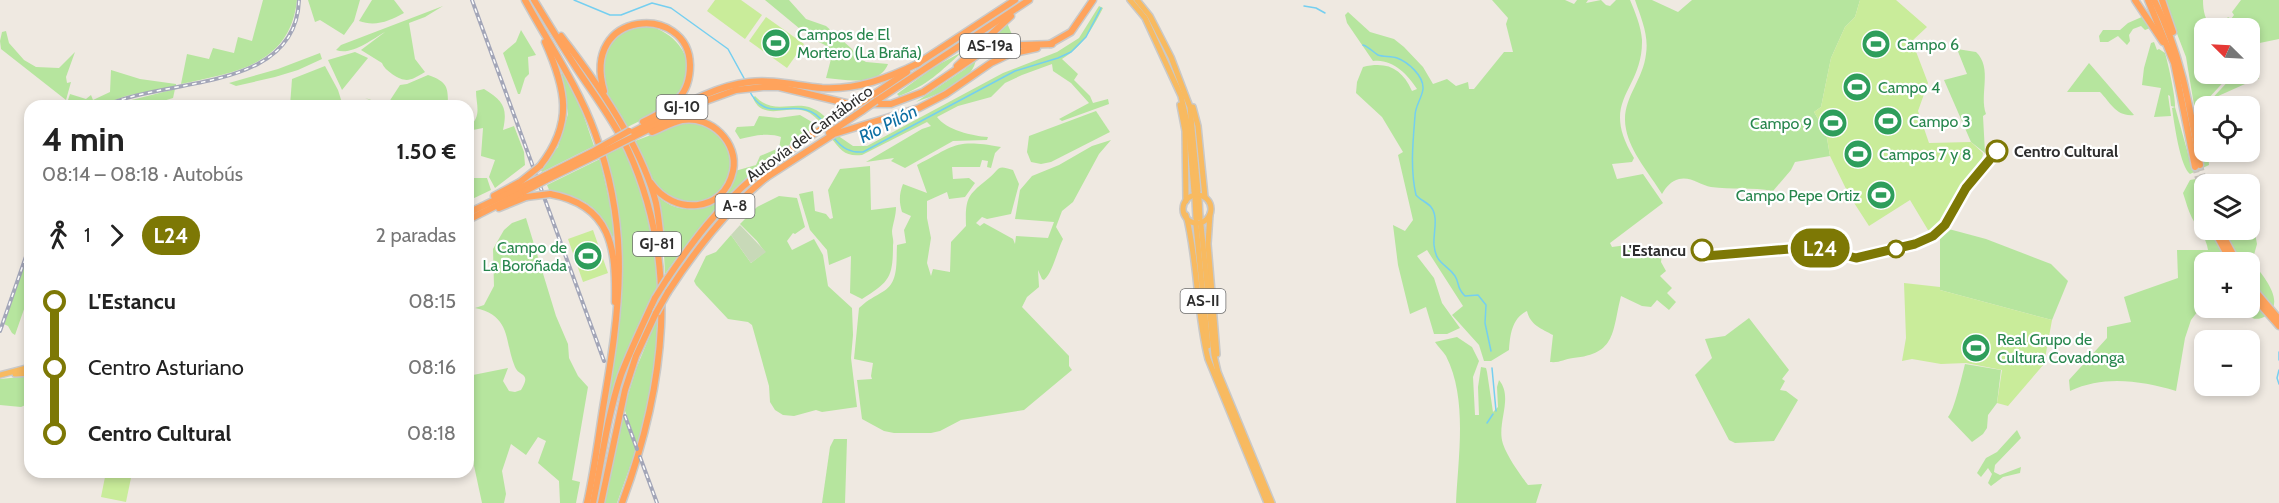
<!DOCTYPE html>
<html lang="es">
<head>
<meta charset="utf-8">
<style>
  :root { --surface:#fff; --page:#f2f2f2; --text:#222; --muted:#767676 }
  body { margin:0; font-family:Cabin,sans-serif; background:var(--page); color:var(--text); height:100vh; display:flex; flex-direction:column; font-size:22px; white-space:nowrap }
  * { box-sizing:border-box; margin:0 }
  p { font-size:20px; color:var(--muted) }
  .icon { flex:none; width:33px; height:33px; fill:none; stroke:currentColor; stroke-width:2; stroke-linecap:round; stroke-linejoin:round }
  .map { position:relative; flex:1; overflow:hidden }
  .panel { position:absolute; left:24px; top:100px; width:450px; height:378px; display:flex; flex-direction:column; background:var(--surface); border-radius:18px; box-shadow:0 3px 9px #0003 }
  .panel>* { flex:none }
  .badge { padding:0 12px; border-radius:20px; font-size:21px; line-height:39px }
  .needle { width:39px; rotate:294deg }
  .buttons { position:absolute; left:2194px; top:18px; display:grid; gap:12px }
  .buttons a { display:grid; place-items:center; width:66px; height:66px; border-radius:12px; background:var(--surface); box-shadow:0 3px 9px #0003; font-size:30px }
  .map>.badge { position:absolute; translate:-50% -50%; box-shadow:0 0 0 3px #fff }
  .legs { display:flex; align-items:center; gap:9px; height:66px; padding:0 18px; font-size:20px }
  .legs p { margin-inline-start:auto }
  .overview { display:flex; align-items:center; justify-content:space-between; height:102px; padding:0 18px }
  h1 { font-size:33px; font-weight:800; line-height:45px }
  ul { padding:0 18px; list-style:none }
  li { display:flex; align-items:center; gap:21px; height:66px; font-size:22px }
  li i { display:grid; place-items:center; width:9px; height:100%; margin:0 8px; background:currentColor }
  li i::after { content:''; width:15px; height:15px; margin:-8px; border:4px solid; border-radius:50%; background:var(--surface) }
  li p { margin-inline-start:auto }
  li:first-child i { background:linear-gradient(#0000 50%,currentColor 0) }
  li:last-child i { background:linear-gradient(currentColor 50%,#0000 0) }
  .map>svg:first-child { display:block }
</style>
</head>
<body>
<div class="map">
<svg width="2279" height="503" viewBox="0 0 2279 503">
  <rect width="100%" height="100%" fill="#efe9e1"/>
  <!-- green -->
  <g fill="#b6e59e">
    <path d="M263 0H297C290 66 234 72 181 84L187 54 209 59 213 48 234 53 238 37 252 41Z"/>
    <polygon points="308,0 360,0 354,21 344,35 320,20 315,22"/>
    <path d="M372 0H394L404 13C390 21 375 27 359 21Z"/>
    <path d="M765 0H789L806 19 826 26 852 49 857 57 866 62 888 64C879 87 846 80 826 78L831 59 825 45 811 38Z"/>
    <path d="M1492 0H1565L1574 4 1577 0H1588L1586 3 1601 0 1606 5 1610 6 1616 0H1630C1635 12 1641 26 1642 40 1643 92 1598 99 1634 158L1632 162 1612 164 1617 179 1643 174 1663 203 1610 243 1612 247 1634 244 1662 253 1661 262 1666 271 1660 276 1672 288 1667 293 1676 302 1669 310 1657 300 1651 307 1642 306 1621 296C1612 331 1617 354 1573 358 1564 359 1560 363 1550 362L1553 335C1542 329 1530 325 1527 311 1512 318 1510 335 1509 350L1491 361H1484L1479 345 1452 315 1463 306 1427 250 1417 256 1434 278 1442 303 1460 328 1447 334H1434L1426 307 1410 314 1398 265 1393 225 1405 231 1413 220 1398 155 1403 152 1382 117 1356 93 1357 82 1363 67C1388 61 1402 69 1412 91L1417 89C1408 74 1391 58 1373 61L1347 23 1345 15 1348 12 1370 32 1394 39 1404 47 1423 67 1433 84 1447 79 1456 86 1468 82 1469 89H1474L1504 52H1513L1506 24 1508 18Z"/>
    <path d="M1635 0H1652L1678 12 1692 0H1860L1855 17 1845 27 1831 58 1821 107 1814 112 1826 132 1830 156 1795 162 1791 170 1773 191C1752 187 1731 190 1711 187 1701 185 1690 176 1679 179 1671 181 1666 187 1662 194 1650 174 1630 152 1626 129 1620 100 1643 82 1646 54 1649 35 1641 18 1635 0Z"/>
    <path d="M2164 0H2203C2203 11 2205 21 2213 28H2205V74H2231L2205 102 2202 109 2205 152H2208L2209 165 2190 174C2180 167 2174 122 2172 108L2175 107 2171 106 2170 96 2168 95 2171 116 2154 117 2161 88 2142 85 2144 68 2151 43 2154 42 2157 50 2159 49 2165 53C2168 63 2176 99 2175 107L2192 168 2204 165 2186 57Z"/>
    <polygon points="2241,0 2279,0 2279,39 2250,45 2250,28 2219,28 2228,17 2231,19 2234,15 2232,12"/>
    <path d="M443 6 425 17 409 23 415 59 425 72C411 80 407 84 392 74 387 70 384 68 382 63L361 50 385 32C371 40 351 56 336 50L341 45Z"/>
    <path d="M1099 6 1103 8C1092 29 1083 46 1062 59L1078 74 1074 80 1090 96 1093 103 1108 99 1109 104 1062 121 1059 119 1089 103 1071 83 1053 71 1052 64 1022 75 1005 83 991 97 958 106 937 117C946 130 973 136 988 137L987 140 953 141 905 168 891 161 894 158 866 162 922 129 931 126 927 122 862 155C845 157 841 150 831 138L837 135 853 146H867L1003 73 1057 52 1079 38Z"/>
    <polygon points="2144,16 2150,28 2145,30 2141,26 2133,29 2129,35 2130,41 2127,45 2118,36 2108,42 2100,42 2099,36 2103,30 2120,30 2128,23"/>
    <polygon points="1007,23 1013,37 1011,40 984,44"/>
    <path d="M649 26C686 36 703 75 671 103 659 114 640 120 626 128 610 100 597 87 606 54 612 33 629 28 649 26Z"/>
    <polygon points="521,30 536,55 528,57 529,74 525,78 520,94 518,94 503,53 516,42"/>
    <polygon points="6,31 9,43 24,60 36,67 59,68 75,52 66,77 67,83 71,82 66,100 1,49 0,41 2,32"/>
    <path d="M1957 49 1976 52C1993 68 1979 94 1986 114L1983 116 1985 153 1971 142 1944 80 1967 74Z"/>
    <polygon points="355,52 368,58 342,90 328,60"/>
    <path d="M962 52C941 71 927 86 899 96L897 94 934 67Z"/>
    <polygon points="320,53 322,59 298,70 275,77 236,86 229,83 278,69"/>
    <path d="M976 57C976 82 935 95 916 102L965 69Z"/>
    <path d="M2089 63 2134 115C2116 117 2110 102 2100 92H2067Z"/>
    <polygon points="325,66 338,90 343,106 290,106 292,79"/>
    <polygon points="2250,67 2259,79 2246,78 2245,84 2216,97 2205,106 2235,74 2250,74"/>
    <polygon points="561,69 580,105 594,146 542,172 540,169 558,147 568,114"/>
    <polygon points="111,70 140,79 176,84 176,86 126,96 99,106 66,106 70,94 86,99 91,95 93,100 110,92"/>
    <path d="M428 75C448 82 448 87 448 106H383L365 98 387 105 400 85 407 84Z"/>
    <polygon points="175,89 173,98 147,106 108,106"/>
    <path d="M484 89C503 101 508 107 503 130L514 126 524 152 525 165 495 188 489 177 495 160 481 156 483 128 473 130 470 126C482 115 476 105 476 91Z"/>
    <path d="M755 96C778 121 802 90 828 120L822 124C816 118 810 111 801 110 784 107 762 120 753 98Z"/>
    <polygon points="1096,111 1110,132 1051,162 1041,164 1031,162 1027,152 1029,136"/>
    <path d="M800 115 817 125C796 141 773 155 753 172 719 202 691 237 665 274L663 234 657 196C667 204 674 208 687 209 714 212 723 191 735 171L756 165 760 156 779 148 781 137C769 132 752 136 740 139L735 131 737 127 754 126 759 116 778 118Z"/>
    <path d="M688 121C760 131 732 223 675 199 671 198 665 196 662 194 647 182 642 157 635 141Z"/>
    <path d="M1111 140 1099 154 1073 202 1062 211 1056 227 1063 239C1057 251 1053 272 1044 280L1042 279 1038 270 1039 287 1027 297 1022 307 1069 356V366L1072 370 1024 410 961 420 940 431 931 433H894L884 431 862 419 857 380 872 379 871 376 873 363 854 359 859 308C870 298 873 298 884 291 899 282 896 261 897 245L906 243 904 230 911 216 902 212C899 202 899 194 903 184L927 193 917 165C956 145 955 139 1001 147L995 153 991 168 987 167 988 161 982 160 980 167H952L953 179 969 178 975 183 965 197 949 199 947 192 927 201V218L931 238 927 263 931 276 933 269 950 272 951 242 966 226C965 197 968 195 989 178 1000 169 996 164 1013 170L1019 184 1011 214 987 219 982 217 976 223 980 226 984 223 1013 239 1015 244 1016 236 1048 238 1054 222 1015 219 1020 190 1032 176 1059 165 1092 146Z"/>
    <path d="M624 146C640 185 663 247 657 289L631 342 605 422C603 389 617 351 620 318 626 262 618 209 605 155Z"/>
    <path d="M600 159 613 217V238C600 207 583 196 550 192L547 185Z"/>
    <path d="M870 166 871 210 896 207C896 216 893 223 892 231 892 236 894 240 893 245 893 278 889 282 862 299L850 293 851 256 829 265 827 250 810 230 799 194 813 191 815 211 826 214 830 219 833 218 828 190 840 169Z"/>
    <path d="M2207 177 2221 184H2206L2196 188 2205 212V230H2211L2226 262H2205V302L2191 320 2185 338 2176 391C2141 381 2105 375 2070 391L2069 380 2107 338V327L2131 322 2124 297 2178 278 2177 250H2208C2206 237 2198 229 2192 218 2188 210 2186 202 2183 193L2190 180Z"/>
    <polygon points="468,178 487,178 491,190 468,201"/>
    <polygon points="779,196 797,198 805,227 795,234 793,233 787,241 792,250 814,239 823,255 828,286 852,308 853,335 851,358 857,407 822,412 816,410 794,416 783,415 775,410 770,402 769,386 752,325 748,322 728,319 696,285 694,281 706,256 716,252 731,235 751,263 765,252 757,241 740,224 757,207"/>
    <path d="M526 218 556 316 568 344 569 358 578 376 588 387 572 480 580 482 576 503H560L559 481 538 463 546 441 538 437 526 455 511 444 502 471 506 494 504 503H482L468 438V376L508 368 503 381 509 391 515 392 521 390C532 372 519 377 515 367 504 341 512 316 475 308L484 305 494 286 493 249 504 230 512 223Z"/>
    <polygon points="1945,228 1986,239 2051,264 2068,281 2052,320 1940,290 1940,233"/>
    <path d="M2254 228 2257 244 2252 262C2262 274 2279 294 2273 308L2250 278V262H2241L2224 230H2231L2240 233Z"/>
    <polygon points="30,248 30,292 15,335 12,333 8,326 4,324"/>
    <path d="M2250 296 2266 316C2255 322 2248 318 2243 308H2250Z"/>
    <polygon points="658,316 655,371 638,447 624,408 636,369"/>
    <polygon points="1749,318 1789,370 1782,379 1785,381 1780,390 1786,391 1798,400 1774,441 1735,443 1729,440 1695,375 1712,358 1705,339 1725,336"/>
    <path d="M1457 337 1472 347 1479 361 1473 377 1475 415H1479L1478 387 1481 367 1486 368 1487 372 1493 412 1498 407 1497 387 1499 380C1514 398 1496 423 1503 444 1508 458 1519 473 1528 485L1542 484 1536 503H1456C1458 457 1468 399 1446 356 1443 351 1438 347 1435 342Z"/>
    <path d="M1965 364 2001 370 1997 403 1988 415 1987 428 1983 434 1972 442 1948 417C1954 411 1962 376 1965 364Z"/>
    <polygon points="21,377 30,377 30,403 21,407 0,405 0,379"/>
    <polygon points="622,413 636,450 617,503 604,503"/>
    <polygon points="2017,430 2021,438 1995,465 1994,472 2000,475 2021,467 2020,473 2003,477 1991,486 1988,483 1992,474 1988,468 1981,477 1977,473 1986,458 1997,452"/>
    <polygon points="834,439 847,439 845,503 822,503 830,447"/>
  </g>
  <!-- cemetery -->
  <polygon fill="#c8d9b8" points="740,225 766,252 751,263 731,235"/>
  <!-- pitch -->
  <g fill="#c9ec9a">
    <polygon points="715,0 741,0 762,15 745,39 707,11"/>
    <polygon points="1860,0 1896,0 1927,27 1912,41 1928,83 1918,111 1929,143 1971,142 1983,153 1981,166 1942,227 1931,235 1910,200 1869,226 1849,195 1830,156 1826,132 1814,112 1821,107 1831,58 1845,27 1855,17"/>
    <polygon points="766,17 804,44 787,68 749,41"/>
    <polygon points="593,230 608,273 583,282 568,239"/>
    <polygon points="1904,283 1940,287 1940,290 2052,320 2044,364 2008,406 1997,403 2002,370 1966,363 1941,364 1912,359 1902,361 1906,338"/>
    <polygon points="106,472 132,473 126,502 101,497"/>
  </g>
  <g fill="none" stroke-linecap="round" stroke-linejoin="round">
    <!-- stream -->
    <g stroke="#75cff0" stroke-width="1.5">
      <polyline points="574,0 610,15 621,15 652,3 671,8 728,49 745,80"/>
      <polyline points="1304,6 1316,8 1325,13"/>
      <path d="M1363 45C1369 47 1373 52 1378 55 1383 57 1391 56 1397 58 1408 62 1424 76 1423 89 1422 98 1415 106 1415 116 1413 141 1410 169 1416 195 1420 200 1427 202 1431 207 1439 217 1433 233 1434 245 1436 265 1446 263 1455 276 1460 284 1456 287 1465 296L1478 295 1486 305 1485 323 1491 351"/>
      <path d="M749 90C768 130 800 89 825 124"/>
      <path d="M834 138C842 148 850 153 863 152L1015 71 1058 58 1071 52 1086 37 1101 8"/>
      <polyline points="2279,352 2279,360"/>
      <polyline points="1492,368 1496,411"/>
      <polyline points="2279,370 2277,378 2279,384"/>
      <polyline points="1487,423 1493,414"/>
    </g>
    <!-- motorway-tunnel -->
    <g stroke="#c8c4bd" stroke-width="6" stroke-dasharray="6 3" stroke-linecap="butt">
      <polyline points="2200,165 2205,185"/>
      <polyline points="2195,167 2200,186"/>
    </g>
    <!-- trunk casing -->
    <g stroke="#c9c9c9" stroke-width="8">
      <g id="trunk">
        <polyline points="1130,0 1145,18 1181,96 1189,131 1194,192"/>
        <polyline points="1137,0 1150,16 1171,57 1190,107 1198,191"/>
        <polyline points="1180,105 1185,131 1186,201"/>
        <polyline points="1193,107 1198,126 1205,197"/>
        <circle cx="1197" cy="209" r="14"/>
        <polyline points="1195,199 1196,219"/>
        <polyline points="1199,199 1200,218"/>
        <polyline points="1210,214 1208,244 1217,354"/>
        <path d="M1186 215C1198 262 1196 312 1208 359L1267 503"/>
        <polyline points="1196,225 1208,346"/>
        <polyline points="1201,225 1214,355 1218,372 1272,503"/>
        <polyline points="15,374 30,373"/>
        <polyline points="0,375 30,367"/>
      </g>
    </g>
    <!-- motorway casing -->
    <g stroke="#c9c9c9" stroke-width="9">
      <g id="motorway">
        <path d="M525 0C549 44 578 86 595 133 631 231 620 309 603 408 598 440 594 472 587 503"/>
        <path d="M534 0C548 23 562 46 577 69 595 96 614 121 628 150 681 266 665 387 622 503"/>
        <polyline points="2135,0 2163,42"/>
        <polyline points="2148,0 2174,63 2195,167"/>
        <path d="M2154 0C2181 52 2190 108 2200 165"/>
        <polyline points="2162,0 2173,32"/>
        <path d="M561 36C596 81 642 147 656 203 659 218 660 234 662 249"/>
        <polyline points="1050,44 1071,32 1093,0"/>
        <polyline points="917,64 1015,0"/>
        <polyline points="957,66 1011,16"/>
        <path d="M604 91C580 9 689 3 690 65 690 78 687 90 678 99 669 109 655 116 643 122"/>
        <polyline points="867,99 907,72"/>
        <polyline points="876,101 1029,0"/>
        <path d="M631 133C668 115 707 87 749 82 774 79 798 86 822 88 858 90 888 78 919 63"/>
        <polyline points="829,133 862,111"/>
        <polyline points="633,137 703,102 736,90 763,87 779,87 850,104 891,104 923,92 991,46 1052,44"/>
        <path d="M540 166C574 123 566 89 545 42"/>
        <polyline points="544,176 592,152"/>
        <polyline points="764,179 834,134 919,108 946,94 991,63 1010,54 1037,48"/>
        <polyline points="546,180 595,156"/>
        <path d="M651 183C673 215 724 214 733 171 739 143 711 115 682 120 672 122 662 128 652 132"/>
        <polyline points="2205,185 2205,186"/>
        <polyline points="2200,186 2205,205"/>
        <path d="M550 194C612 205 616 249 615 302"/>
        <polyline points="494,196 520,182"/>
        <polyline points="499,208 526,197"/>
        <polyline points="468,213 522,187"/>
        <polyline points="468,220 525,191"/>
        <polyline points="2214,230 2231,262"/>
        <polyline points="2220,230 2237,262"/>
        <path d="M667 279C692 242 719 206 754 177 785 152 819 131 852 108"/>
        <polyline points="2250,285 2279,319"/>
        <path d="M668 292C696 249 727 209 767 177"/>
        <polyline points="2250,293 2279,326"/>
        <path d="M593 503C602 460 607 417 621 375 631 349 643 324 655 298"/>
        <polyline points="601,503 625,390 636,356 656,313"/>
      </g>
    </g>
    <!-- trunk -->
    <use href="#trunk" stroke="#f8ba60" stroke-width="5"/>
    <!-- motorway -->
    <use href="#motorway" stroke="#ffa35c" stroke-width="6"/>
    <!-- rail casing -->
    <g stroke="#a3a6b8" stroke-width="4">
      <g id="rail">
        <polyline points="472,0 604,361"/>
        <path d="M105 106C165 77 296 93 299 0"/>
        <polyline points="0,331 30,245"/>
        <polyline points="625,416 637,449"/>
        <polyline points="640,457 657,503"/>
      </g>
    </g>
    <!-- rail -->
    <use href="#rail" stroke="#fff" stroke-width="1.5" stroke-dasharray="4.5" stroke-linecap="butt"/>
    <!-- motorway-bridge casing -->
    <g stroke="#c9c9c9" stroke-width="9" stroke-linecap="butt">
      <g id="motorway-bridge">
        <polyline points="852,108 867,99"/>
        <polyline points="862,111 876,101"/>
        <polyline points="592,152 629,131"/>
        <polyline points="595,156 633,137"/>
        <polyline points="520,182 540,166"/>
        <polyline points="522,187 544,176"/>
        <polyline points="525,191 546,180"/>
        <polyline points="526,197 550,194"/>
        <polyline points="655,298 667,279"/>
        <polyline points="656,313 668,292"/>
      </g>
    </g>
    <!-- motorway-bridge -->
    <use href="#motorway-bridge" stroke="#ffa35c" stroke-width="6"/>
  </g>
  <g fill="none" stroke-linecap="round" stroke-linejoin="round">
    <!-- line-1 casing -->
    <g stroke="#fff" stroke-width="14">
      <polyline id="line-1" points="1702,250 1706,256 1814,247 1856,258 1915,244 1933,236 1945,225 1966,188 1997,151"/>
    </g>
    <!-- line-1 -->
    <use href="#line-1" stroke="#7d7805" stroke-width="9"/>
  </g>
  <!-- icons -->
  <defs>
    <g id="stadium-disc" transform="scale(1.5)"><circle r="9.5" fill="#2e9e5b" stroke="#fff"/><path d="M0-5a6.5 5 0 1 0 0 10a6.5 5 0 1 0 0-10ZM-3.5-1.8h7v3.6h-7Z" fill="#fff"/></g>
  </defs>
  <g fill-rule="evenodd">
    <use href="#stadium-disc" x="776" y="43"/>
    <use href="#stadium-disc" x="1876" y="44"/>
    <use href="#stadium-disc" x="1857" y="87"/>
    <use href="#stadium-disc" x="1888" y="121"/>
    <use href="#stadium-disc" x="1833" y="123"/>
    <use href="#stadium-disc" x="1858" y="154"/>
    <use href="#stadium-disc" x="1881" y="195"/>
    <use href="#stadium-disc" x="588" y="256"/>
    <use href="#stadium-disc" x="1976" y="348"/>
  </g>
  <!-- markers -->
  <g fill="#fff" stroke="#7d7805" stroke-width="3">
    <circle cx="1997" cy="151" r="10"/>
    <circle cx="1896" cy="249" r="8"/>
    <circle cx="1702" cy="250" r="10"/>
  </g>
  <g text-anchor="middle" stroke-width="4.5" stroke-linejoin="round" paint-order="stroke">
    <!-- shield labels -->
    <g fill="#fff" stroke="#6d6d6d" stroke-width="1.5">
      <rect x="960" y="34" width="60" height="24" rx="4.5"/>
      <rect x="656.5" y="95" width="51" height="24" rx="4.5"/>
      <rect x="715.5" y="194" width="39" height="24" rx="4.5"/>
      <rect x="633" y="232" width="48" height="24" rx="4.5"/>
      <rect x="1180.5" y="289" width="45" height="24" rx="4.5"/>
    </g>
    <g font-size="15" font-weight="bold" fill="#2e2e2e">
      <text x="990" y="51">AS-19a</text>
      <text x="682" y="112">GJ-10</text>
      <text x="735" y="211">A-8</text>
      <text x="657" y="249">GJ-81</text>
      <text x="1203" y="306">AS-II</text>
    </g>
    <!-- leisure labels -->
    <g font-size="16" fill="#27864d" stroke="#fff" text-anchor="start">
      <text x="797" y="40">Campos de El<tspan x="797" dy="18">Mortero (La Braña)</tspan></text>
      <text x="1897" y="50">Campo 6</text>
      <text x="1878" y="93">Campo 4</text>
      <text x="1909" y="127">Campo 3</text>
      <text x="1812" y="129" text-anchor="end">Campo 9</text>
      <text x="1879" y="160">Campos 7 y 8</text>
      <text x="1860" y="201" text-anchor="end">Campo Pepe Ortiz</text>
      <text x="567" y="253" text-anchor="end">Campo de<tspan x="567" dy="18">La Boroñada</tspan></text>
      <text x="1997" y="345">Real Grupo de<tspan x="1997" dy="18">Cultura Covadonga</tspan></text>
    </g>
    <!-- street labels -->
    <g font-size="16" fill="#2e2e2e" stroke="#fff">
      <text transform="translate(809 133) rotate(-36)" y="6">Autovía del Cantábrico</text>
    </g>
    <!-- stop labels -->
    <g font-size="16" font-weight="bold" fill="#2e2e2e" stroke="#fff" text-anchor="start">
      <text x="2014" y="157">Centro Cultural</text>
      <text x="1686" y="256" text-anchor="end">L'Estancu</text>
    </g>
    <!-- water labels -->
    <g font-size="18" font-style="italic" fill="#0d6fa3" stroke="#fff">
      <text transform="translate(888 124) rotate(-27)" y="6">Río Pilón</text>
    </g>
  </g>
</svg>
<div class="buttons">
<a><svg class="needle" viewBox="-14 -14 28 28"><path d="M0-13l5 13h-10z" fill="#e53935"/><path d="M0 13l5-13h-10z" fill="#767676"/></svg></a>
<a><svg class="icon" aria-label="locate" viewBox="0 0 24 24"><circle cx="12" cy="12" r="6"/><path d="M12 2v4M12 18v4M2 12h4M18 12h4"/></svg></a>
<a><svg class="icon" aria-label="layers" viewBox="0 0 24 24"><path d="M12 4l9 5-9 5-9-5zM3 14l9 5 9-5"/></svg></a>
<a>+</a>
<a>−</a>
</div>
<b class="badge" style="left:1820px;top:248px;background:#7d7805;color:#fff">L24</b>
<section class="panel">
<div class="overview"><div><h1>4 min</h1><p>08:14 – 08:18 · Autobús</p></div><b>1.50 €</b></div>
<div class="legs"><svg class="icon" aria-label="walk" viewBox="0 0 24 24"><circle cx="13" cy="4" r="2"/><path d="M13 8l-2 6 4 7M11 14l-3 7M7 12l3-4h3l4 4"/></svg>1<svg class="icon" aria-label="forward" viewBox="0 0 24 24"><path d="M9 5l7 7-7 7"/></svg><b class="badge" style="background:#7d7805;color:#fff">L24</b><p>2 paradas</p></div>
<ul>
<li><i style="color:#7d7805"></i><b>L'Estancu</b><p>08:15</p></li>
<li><i style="color:#7d7805"></i><span>Centro Asturiano</span><p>08:16</p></li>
<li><i style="color:#7d7805"></i><b>Centro Cultural</b><p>08:18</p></li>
</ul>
</section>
</div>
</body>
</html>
